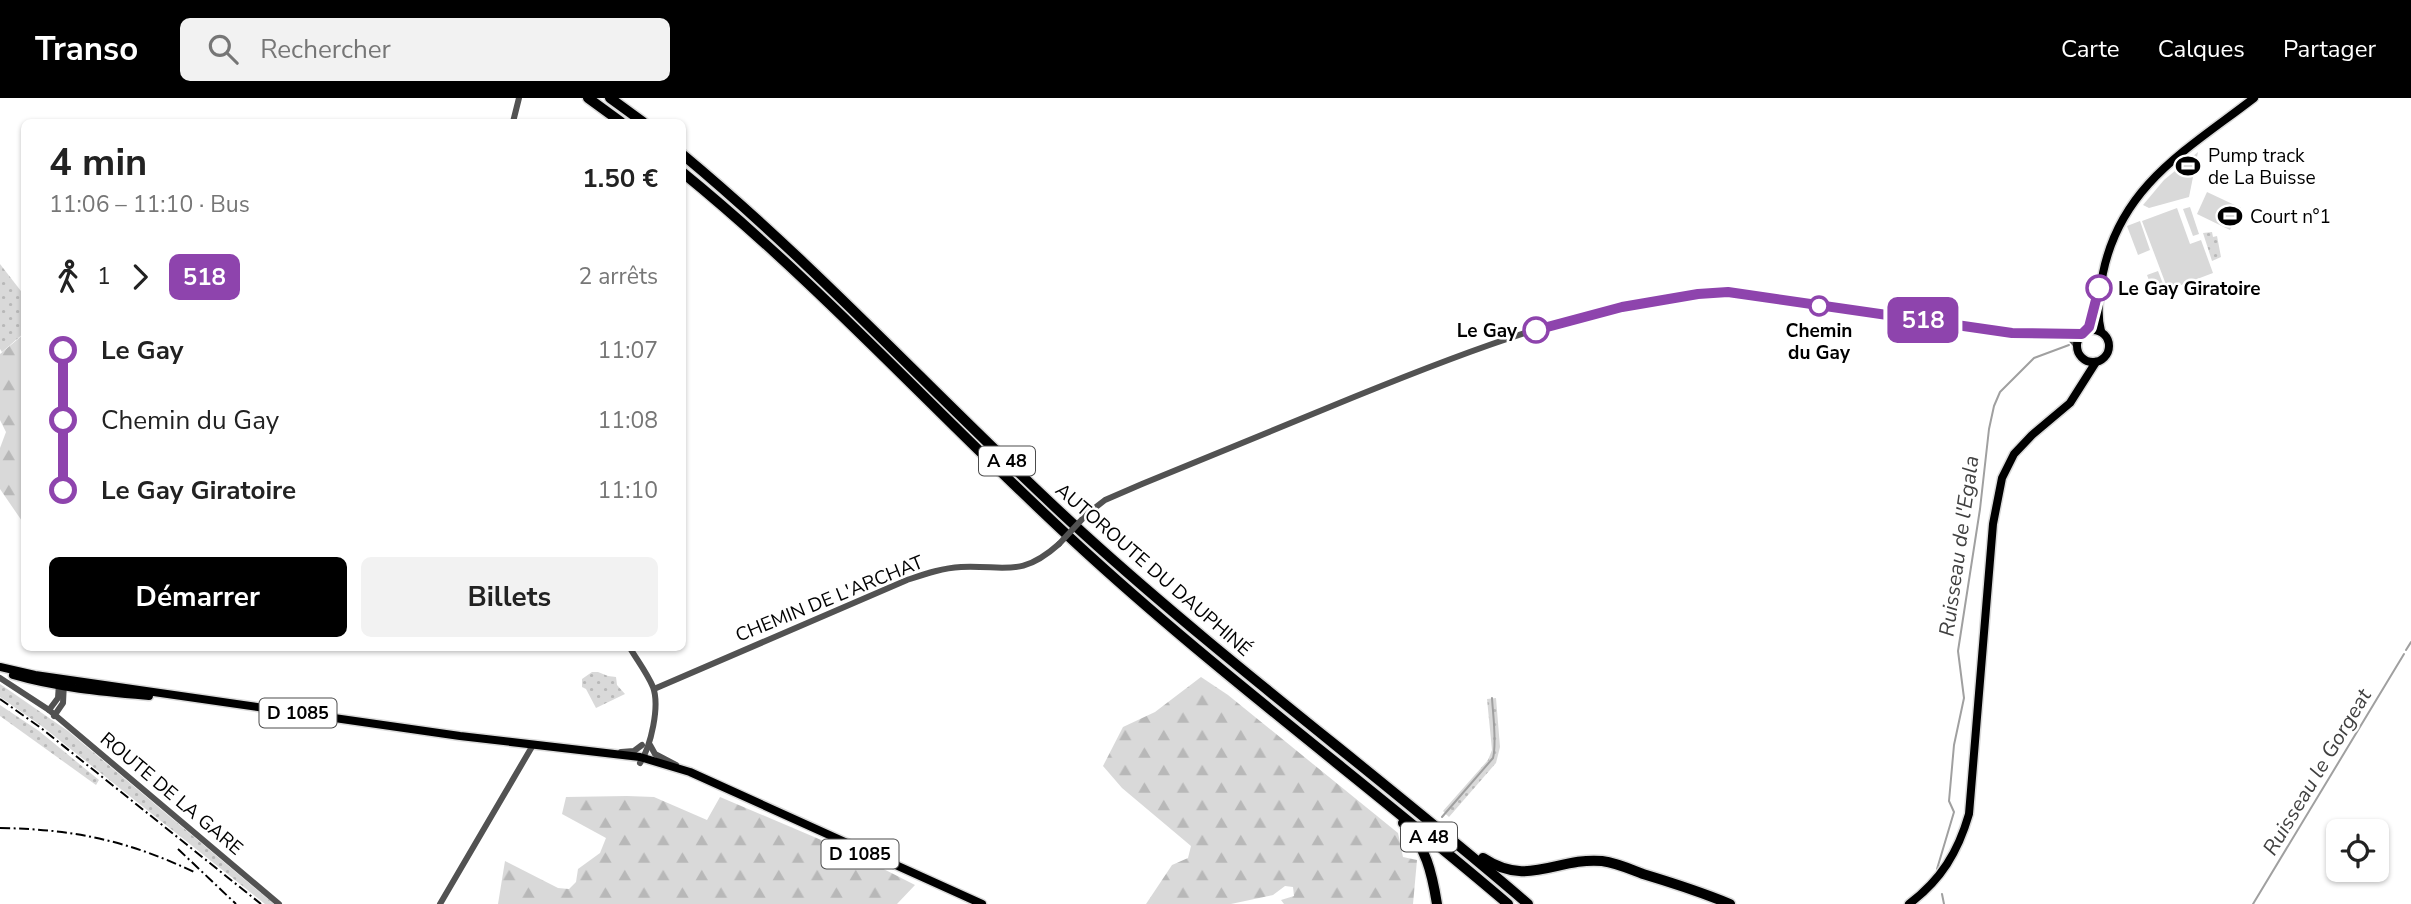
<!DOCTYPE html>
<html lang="fr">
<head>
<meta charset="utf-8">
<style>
  :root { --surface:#fff; --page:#f2f2f2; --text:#222; --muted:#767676; --accent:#000 }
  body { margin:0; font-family:"Nunito Sans",sans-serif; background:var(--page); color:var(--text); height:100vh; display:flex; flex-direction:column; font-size:26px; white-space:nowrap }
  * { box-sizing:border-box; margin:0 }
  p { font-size:23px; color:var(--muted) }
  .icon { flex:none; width:38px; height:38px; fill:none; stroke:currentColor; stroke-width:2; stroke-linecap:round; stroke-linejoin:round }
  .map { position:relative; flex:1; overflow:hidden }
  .panel { position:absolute; left:21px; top:21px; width:665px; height:532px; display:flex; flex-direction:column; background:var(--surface); border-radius:10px; box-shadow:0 2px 5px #0004 }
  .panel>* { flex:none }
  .badge { padding:0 14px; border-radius:10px; font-size:24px; line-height:46px }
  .fabs { position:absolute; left:2326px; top:721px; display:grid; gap:14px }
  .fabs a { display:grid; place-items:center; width:63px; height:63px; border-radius:10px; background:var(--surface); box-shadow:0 2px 5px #0004; font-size:35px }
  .map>.badge { position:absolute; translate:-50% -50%; box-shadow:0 0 0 4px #fff }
  .legs { display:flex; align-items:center; gap:10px; height:77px; padding:0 28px; font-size:23px }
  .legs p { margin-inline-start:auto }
  .overview { display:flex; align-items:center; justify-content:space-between; height:119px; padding:0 28px }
  h1 { font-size:38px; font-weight:700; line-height:52px }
  .primary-button { display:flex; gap:14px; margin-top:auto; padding:14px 28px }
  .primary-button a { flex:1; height:80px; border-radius:10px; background:var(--accent); color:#fff; font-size:28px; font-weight:700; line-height:80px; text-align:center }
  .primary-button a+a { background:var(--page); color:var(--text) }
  ul { padding:0 28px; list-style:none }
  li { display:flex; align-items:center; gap:24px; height:70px; font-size:26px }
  li i { display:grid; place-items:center; width:10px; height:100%; margin:0 9px; background:currentColor }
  li i::after { content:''; width:18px; height:18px; margin:-9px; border:5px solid; border-radius:50%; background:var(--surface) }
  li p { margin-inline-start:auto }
  li:first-child i { background:linear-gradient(#0000 50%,currentColor 0) }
  li:last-child i { background:linear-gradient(currentColor 50%,#0000 0) }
  header { display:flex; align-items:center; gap:42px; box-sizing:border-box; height:98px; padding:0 35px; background:var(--accent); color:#fff }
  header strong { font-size:33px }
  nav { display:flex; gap:38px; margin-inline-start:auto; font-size:24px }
  .search { width:490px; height:63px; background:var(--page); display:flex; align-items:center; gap:18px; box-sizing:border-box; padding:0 24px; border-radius:10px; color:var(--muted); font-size:26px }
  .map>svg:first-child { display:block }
</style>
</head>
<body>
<header>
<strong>Transo</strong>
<div class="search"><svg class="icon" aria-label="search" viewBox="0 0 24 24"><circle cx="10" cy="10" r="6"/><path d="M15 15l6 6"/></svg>Rechercher</div>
<nav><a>Carte</a><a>Calques</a><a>Partager</a></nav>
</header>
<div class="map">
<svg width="2411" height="806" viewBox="0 0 2411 806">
  <defs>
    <pattern id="grass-dots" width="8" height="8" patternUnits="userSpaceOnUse" patternTransform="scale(1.75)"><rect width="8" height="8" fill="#d9d9d9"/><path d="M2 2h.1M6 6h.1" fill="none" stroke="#b8b8b8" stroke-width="1.8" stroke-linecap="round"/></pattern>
    <pattern id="forest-firs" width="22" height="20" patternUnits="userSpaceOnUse" patternTransform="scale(1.75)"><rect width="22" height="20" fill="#d9d9d9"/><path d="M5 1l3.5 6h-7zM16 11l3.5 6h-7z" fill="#b8b8b8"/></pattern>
  </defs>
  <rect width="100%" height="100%" fill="#fff"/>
  <!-- grass -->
  <g fill="url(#grass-dots)">
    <polygon points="2212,134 2213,139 2217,138 2221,159 2212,163 2203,135"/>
    <polygon points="0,166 24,197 24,235 2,254 0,251"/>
    <polygon points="592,574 598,574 608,578 616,579 617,587 625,596 596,610 586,591 582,589 582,581"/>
    <polygon points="0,586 68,633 274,806 265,806 43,629 0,599"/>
    <polygon points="1496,600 1500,649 1496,665 1449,719 1443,713 1488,662 1492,652 1487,601"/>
    <polygon points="0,607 39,633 99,682 96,687 0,618"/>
  </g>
  <!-- forest -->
  <g fill="url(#forest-firs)">
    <polygon points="24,236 24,426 0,391 0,350 6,334 0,322 0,256"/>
    <polygon points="1201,579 1228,597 1398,735 1403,759 1417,762 1413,806 1284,806 1281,802 1294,798 1293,789 1285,788 1273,797 1231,806 1146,806 1172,767 1188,760 1191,748 1122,690 1103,668 1123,629 1155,614"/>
    <polygon points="627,698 654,699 707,722 720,699 854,756 915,787 897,806 498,806 505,763 558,790 569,791 576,784 578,771 600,755 606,740 562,716 566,699"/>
  </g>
  <!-- garden -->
  <g fill="#d9d9d9">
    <polygon points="2198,54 2189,99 2149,110 2143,107 2164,82"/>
    <polygon points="2207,94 2241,110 2230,132 2197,116"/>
    <polygon points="2190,109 2199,136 2193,138 2183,111"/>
    <polygon points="2177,110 2190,146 2201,142 2213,175 2168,192 2142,123"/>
    <polygon points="2140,123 2150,152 2138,157 2127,128"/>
    <polygon points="2158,173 2165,191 2154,195 2147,177"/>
  </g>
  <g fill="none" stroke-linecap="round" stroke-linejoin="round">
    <!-- stream -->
    <g stroke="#a0a0a0" stroke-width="2">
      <polyline points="2406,552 2411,544"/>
      <path d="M1442 719 1493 660C1497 645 1493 617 1492 600"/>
      <polyline points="1937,771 1954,714 1949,703 1954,647 1964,600 1958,553 1980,411 1989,331 1994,308 2000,294 2034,260 2069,247"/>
      <polyline points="1942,796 1944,806"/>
      <polyline points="2253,806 2404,556"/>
    </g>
    <!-- primary casing -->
    <g stroke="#dbdbdb" stroke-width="11">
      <g id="primary">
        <circle cx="2093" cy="248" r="16"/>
        <polyline points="2088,232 2096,197"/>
        <path d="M2101 233C2096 214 2100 194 2103 175 2121 87 2188 51 2254 0"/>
        <polyline points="0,569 35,577 460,638 640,659 690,674 982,806"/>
        <path d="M13 577C57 590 104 594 149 598"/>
        <path d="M1909 806C1941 782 1958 754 1969 716L1993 426 2002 380 2014 356 2032 337 2070 305 2096 264"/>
      </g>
    </g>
    <!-- motorway casing -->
    <g stroke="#dbdbdb" stroke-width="13">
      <g id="motorway">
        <polyline points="588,0 621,24"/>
        <polyline points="610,0 643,24"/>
        <path d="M682 56C824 174 947 311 1083 435 1226 565 1382 680 1528 806"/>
        <path d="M682 74C827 192 952 333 1090 458 1224 580 1370 688 1508 806"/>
        <path d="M1403 725C1426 748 1432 775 1437 806"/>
        <path d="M1483 760C1528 790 1557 759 1602 763 1617 765 1630 771 1643 776 1673 785 1701 794 1730 806"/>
      </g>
    </g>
    <!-- tertiary -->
    <g stroke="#525252" stroke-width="6">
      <polyline points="513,24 519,0"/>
      <polyline points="2061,237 2069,239 2077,248"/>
      <path d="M1087 416 1105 402 1142 386C1212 357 1283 328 1354 299 1474 250 1597 202 1728 194L2012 235 2082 236"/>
      <path d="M630 550C637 562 647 575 653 589 660 608 651 648 640 665"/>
      <polyline points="0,580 49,612 279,806"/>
      <path d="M654 591 907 482C925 476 942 470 961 469 1006 467 1021 480 1059 446"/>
      <polyline points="49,612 58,600 59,586"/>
      <polyline points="54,618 63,605 64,584"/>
      <polyline points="650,647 655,656 676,667"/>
      <polyline points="621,654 634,653 642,647"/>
      <polyline points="440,806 533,647"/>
    </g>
    <!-- primary -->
    <use href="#primary" stroke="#000" stroke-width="8"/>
    <!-- motorway -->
    <use href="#motorway" stroke="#000" stroke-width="10"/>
    <!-- rail -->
    <g stroke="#000" stroke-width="2" stroke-dasharray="10 3.5 2 3.5" stroke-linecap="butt">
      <polyline points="0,601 41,630 261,806"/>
      <path d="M0 730C73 731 130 743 196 775"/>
      <polyline points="178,751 236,806"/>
    </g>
    <!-- tertiary-bridge -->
    <polyline stroke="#525252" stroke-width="6" points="1059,446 1087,416"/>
  </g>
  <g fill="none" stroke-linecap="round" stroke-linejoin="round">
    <!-- line-1 casing -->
    <g stroke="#fff" stroke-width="16">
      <polyline id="line-1" points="1536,232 1622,209 1698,196 1728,194 2012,235 2082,236 2089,229 2099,190"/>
    </g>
    <!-- line-1 -->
    <use href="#line-1" stroke="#8e44ad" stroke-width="10"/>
  </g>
  <!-- icons -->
  <defs>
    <g id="stadium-bare" transform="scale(1.89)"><path d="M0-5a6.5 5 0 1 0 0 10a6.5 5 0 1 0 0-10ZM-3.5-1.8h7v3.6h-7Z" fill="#000" stroke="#fff" stroke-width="2.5" paint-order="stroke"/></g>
  </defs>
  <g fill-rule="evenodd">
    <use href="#stadium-bare" x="2188" y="68"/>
    <use href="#stadium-bare" x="2230" y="118"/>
  </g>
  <!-- markers -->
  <g fill="#fff" stroke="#8e44ad" stroke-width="3.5">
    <circle cx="2099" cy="190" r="12"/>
    <circle cx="1819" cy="208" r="9"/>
    <circle cx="1536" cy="232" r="12"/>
  </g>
  <g text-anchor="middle" stroke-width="5" stroke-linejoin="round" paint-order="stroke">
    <!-- shield labels -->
    <g fill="#fff" stroke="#4c4c4c" stroke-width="2">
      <rect x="979" y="348.5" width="56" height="29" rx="5"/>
      <rect x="259.5" y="600.5" width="77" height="29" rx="5"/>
      <rect x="1401" y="724.5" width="56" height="29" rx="5"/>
      <rect x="821.5" y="741.5" width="77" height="29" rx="5"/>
    </g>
    <g font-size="18" font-weight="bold" fill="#000">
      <text x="1007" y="369">A 48</text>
      <text x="298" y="621">D 1085</text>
      <text x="1429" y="745">A 48</text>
      <text x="860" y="762">D 1085</text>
    </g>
    <!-- poi labels -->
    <g font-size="19" fill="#000" stroke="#fff" text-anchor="start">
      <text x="2208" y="64">Pump track<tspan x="2208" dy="22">de La Buisse</tspan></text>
      <text x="2250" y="125">Court n°1</text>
    </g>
    <!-- stop labels -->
    <g font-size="19" font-weight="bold" fill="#000" stroke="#fff" text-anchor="start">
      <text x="2118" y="197">Le Gay Giratoire</text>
      <text x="1517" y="239" text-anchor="end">Le Gay</text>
      <text x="1819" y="239" text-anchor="middle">Chemin<tspan x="1819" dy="22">du Gay</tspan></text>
    </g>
    <!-- street labels -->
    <g font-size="19" fill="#000" stroke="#fff">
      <text transform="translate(1154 471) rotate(41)" y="7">AUTOROUTE DU DAUPHINÉ</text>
      <text transform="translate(829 500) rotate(-22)" y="7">CHEMIN DE L'ARCHAT</text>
      <text transform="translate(172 695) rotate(40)" y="7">ROUTE DE LA GARE</text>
    </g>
    <!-- water labels -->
    <g font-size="21" font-style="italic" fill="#414141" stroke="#fff">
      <text transform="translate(1959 448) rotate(-82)" y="7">Ruisseau de l'Egala</text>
      <text transform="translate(2317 674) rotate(-59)" y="7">Ruisseau le Gorgeat</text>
    </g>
  </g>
</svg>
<div class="fabs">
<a><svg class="icon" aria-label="locate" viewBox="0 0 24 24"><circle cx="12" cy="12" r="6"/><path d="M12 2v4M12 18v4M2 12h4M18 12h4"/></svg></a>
</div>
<b class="badge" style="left:1923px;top:222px;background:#8e44ad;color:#fff">518</b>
<section class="panel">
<div class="overview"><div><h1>4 min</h1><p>11:06 – 11:10 · Bus</p></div><b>1.50 €</b></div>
<div class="legs"><svg class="icon" aria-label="walk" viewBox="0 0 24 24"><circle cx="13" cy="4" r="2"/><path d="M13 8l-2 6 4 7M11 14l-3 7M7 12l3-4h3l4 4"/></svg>1<svg class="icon" aria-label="forward" viewBox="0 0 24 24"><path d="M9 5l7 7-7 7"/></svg><b class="badge" style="background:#8e44ad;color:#fff">518</b><p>2 arrêts</p></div>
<ul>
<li><i style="color:#8e44ad"></i><b>Le Gay</b><p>11:07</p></li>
<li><i style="color:#8e44ad"></i><span>Chemin du Gay</span><p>11:08</p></li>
<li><i style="color:#8e44ad"></i><b>Le Gay Giratoire</b><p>11:10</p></li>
</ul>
<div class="primary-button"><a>Démarrer</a><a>Billets</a></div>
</section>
</div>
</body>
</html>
